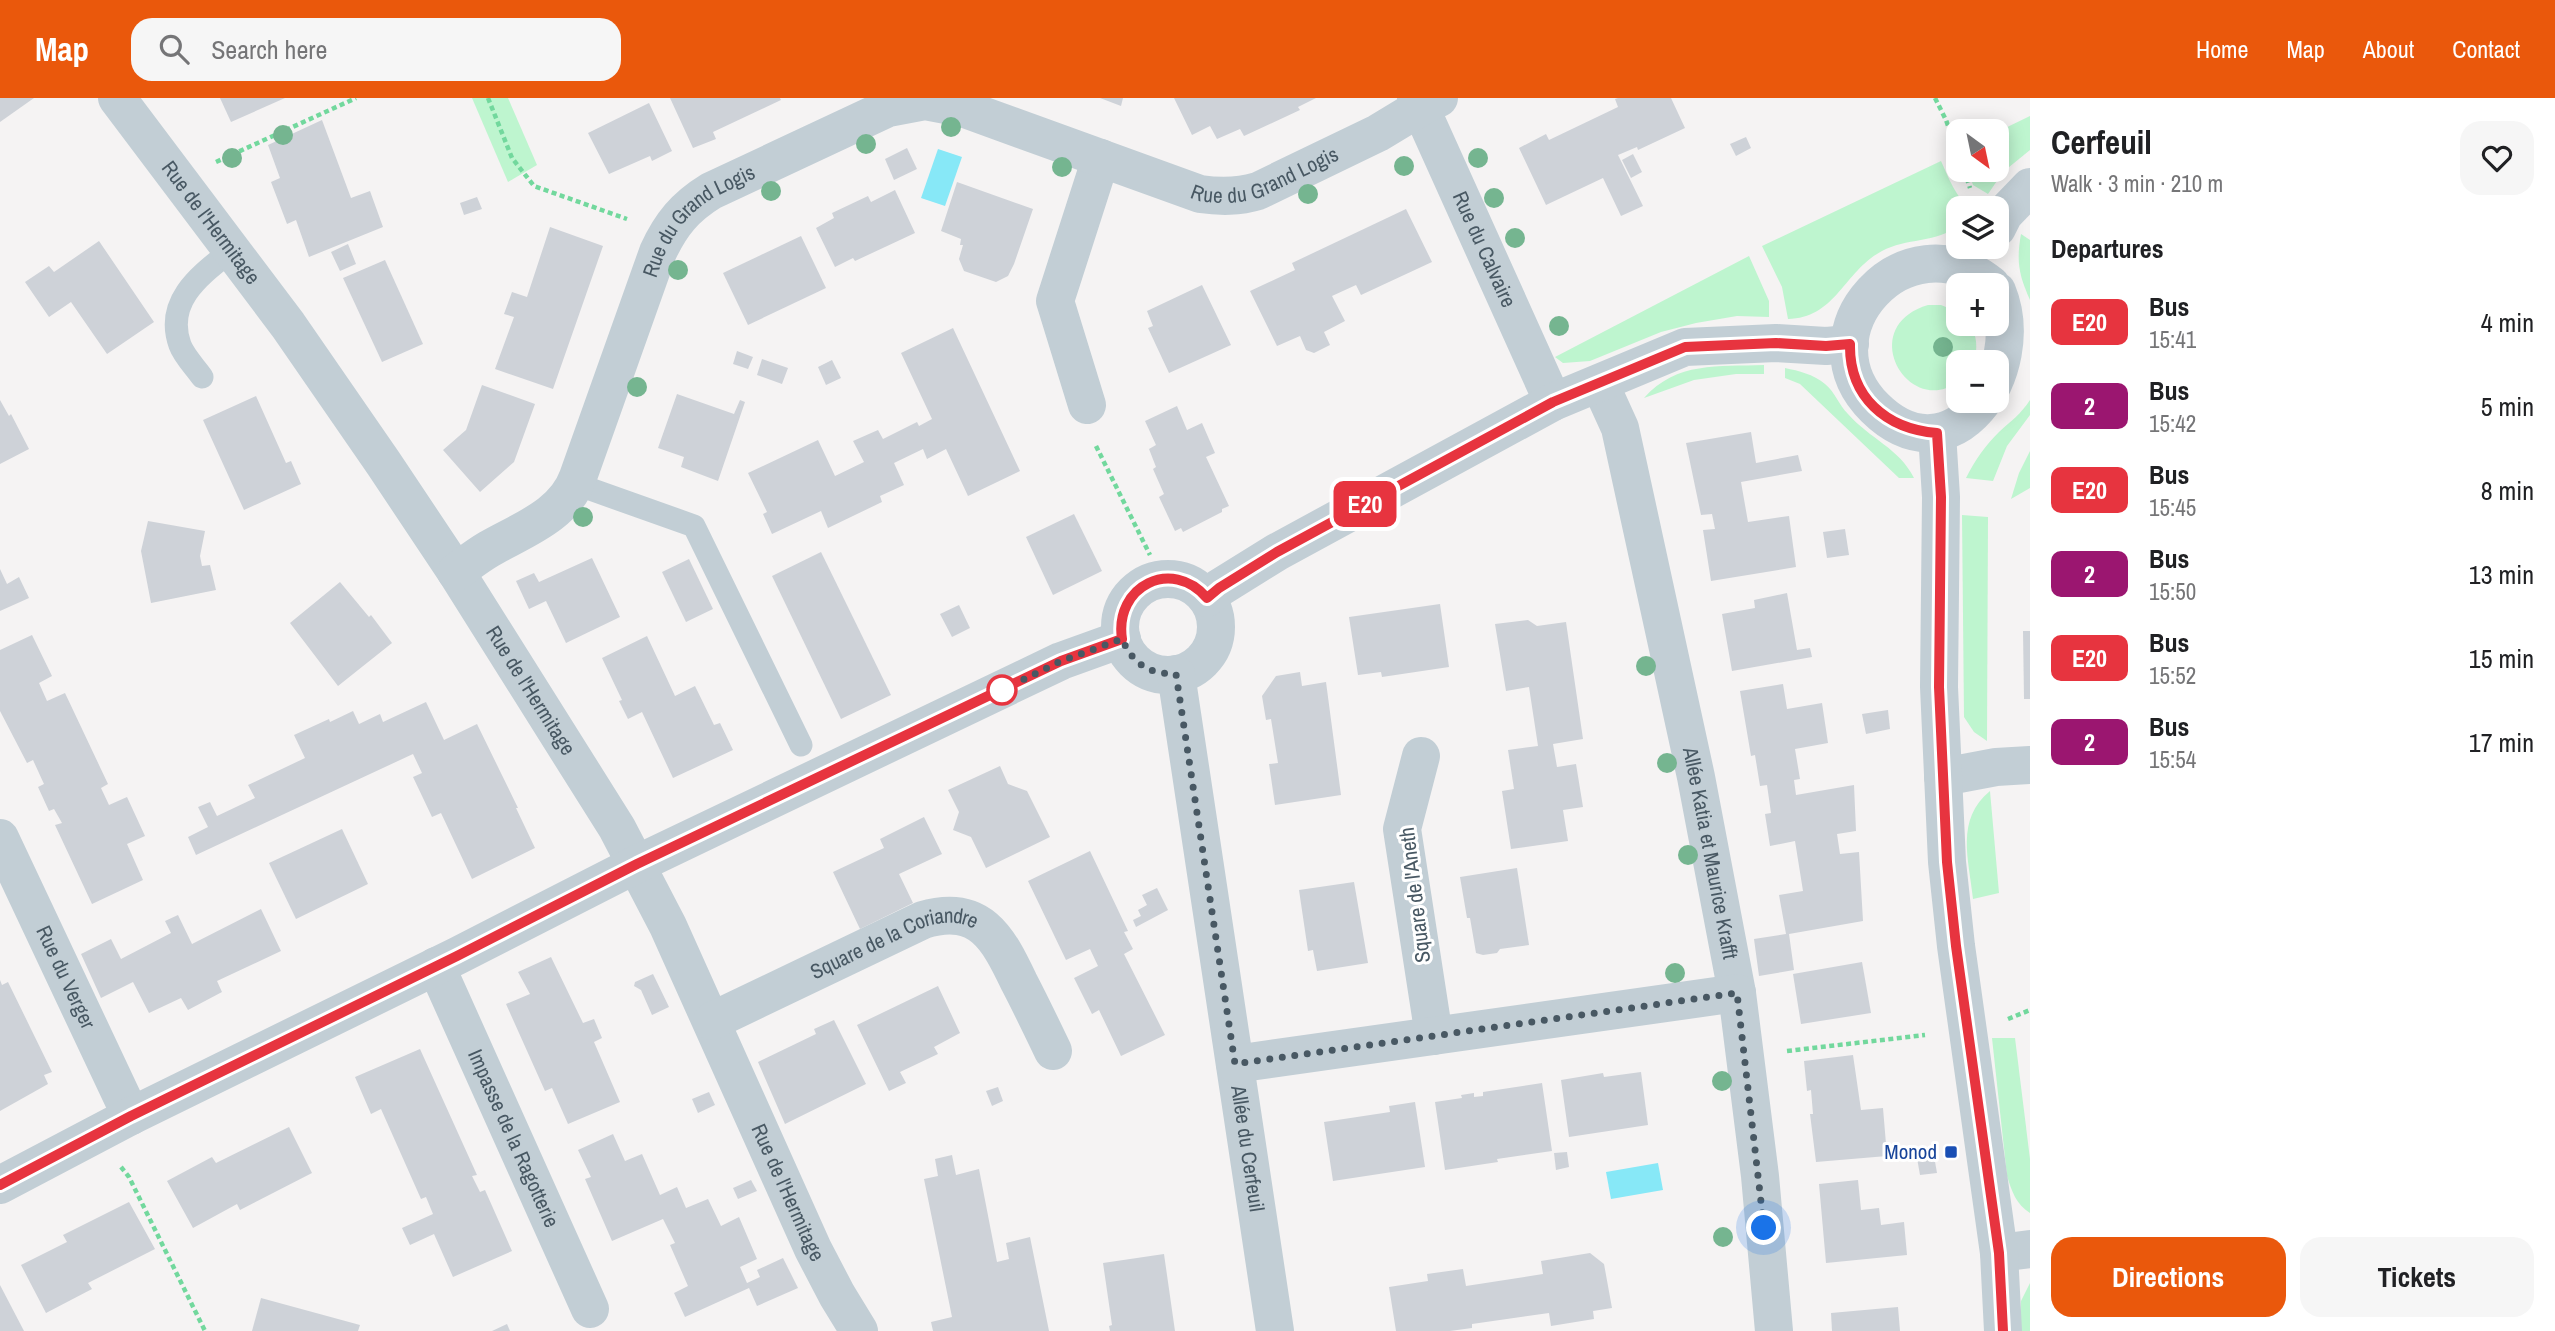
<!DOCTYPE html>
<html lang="en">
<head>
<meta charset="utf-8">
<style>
  :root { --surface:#fff; --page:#f6f6f6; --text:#202124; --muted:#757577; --accent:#ea580c }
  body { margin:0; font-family:"Archivo Narrow",sans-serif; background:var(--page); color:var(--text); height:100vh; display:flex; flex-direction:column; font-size:26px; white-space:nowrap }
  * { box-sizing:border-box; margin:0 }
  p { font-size:23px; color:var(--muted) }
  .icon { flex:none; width:38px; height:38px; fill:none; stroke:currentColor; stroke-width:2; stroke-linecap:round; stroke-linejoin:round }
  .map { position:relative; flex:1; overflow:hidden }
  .panel { display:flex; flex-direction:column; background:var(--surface); width:525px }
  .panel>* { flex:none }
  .badge { padding:0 14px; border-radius:10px; font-size:24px; line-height:46px }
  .needle { width:46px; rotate:147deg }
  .fabs { position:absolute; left:1946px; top:21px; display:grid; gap:14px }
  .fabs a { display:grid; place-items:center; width:63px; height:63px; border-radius:14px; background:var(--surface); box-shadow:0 4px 18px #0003; font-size:35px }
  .you { position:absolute; width:35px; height:35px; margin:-18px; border:5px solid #fff; border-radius:50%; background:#1a73e8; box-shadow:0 0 0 10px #1a73e833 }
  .map>.badge { position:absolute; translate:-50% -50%; box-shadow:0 0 0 4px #fff }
  h2 { padding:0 21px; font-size:26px; line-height:63px }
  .round { display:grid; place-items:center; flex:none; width:74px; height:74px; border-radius:21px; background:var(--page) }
  .head { display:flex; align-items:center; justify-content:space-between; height:119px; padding:0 21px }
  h1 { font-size:33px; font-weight:700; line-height:52px }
  .button { display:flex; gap:14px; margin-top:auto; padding:14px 21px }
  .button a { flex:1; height:80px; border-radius:21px; background:var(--accent); color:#fff; font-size:28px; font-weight:700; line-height:80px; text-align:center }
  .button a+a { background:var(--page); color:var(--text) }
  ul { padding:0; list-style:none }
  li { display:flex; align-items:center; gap:21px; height:84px; padding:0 21px }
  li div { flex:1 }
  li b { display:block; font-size:26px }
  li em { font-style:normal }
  li .badge { min-width:77px; font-weight:700; text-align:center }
  header { display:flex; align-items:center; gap:42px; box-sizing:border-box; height:98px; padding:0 35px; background:var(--accent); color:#fff }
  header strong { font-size:33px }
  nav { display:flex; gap:38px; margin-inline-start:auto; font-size:24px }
  .search { width:490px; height:63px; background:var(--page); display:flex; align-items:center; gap:18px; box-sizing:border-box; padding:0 24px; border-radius:21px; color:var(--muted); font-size:26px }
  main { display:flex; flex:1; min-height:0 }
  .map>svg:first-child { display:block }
</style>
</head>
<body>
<header>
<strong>Map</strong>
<div class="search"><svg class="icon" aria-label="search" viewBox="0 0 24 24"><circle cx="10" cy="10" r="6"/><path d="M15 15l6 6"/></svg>Search here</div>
<nav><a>Home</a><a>Map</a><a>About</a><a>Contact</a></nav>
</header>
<main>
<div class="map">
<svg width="2030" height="1233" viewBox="0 0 2030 1233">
  <rect width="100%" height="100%" fill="#f5f3f3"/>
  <!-- green -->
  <g fill="#bef5cf">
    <polygon points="472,0 508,0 537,67 508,84"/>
    <polygon points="2030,18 2030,52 2003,74 1988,96 1973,87 1968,72 1997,72 1997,34"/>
    <path d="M1941 63C1949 80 1955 99 1971 110H1958V128C1936 145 1906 140 1882 153 1844 173 1836 220 1788 221L1782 189 1762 148Z"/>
    <path d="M2021 136 2030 142V202C2019 177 2016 164 2021 136Z"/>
    <polygon points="1749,158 1769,203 1769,219 1737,218 1696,225 1661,234 1590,263 1563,265 1555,259"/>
    <path d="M1928 207H1941L1958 214V226H1970C1977 238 1978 250 1974 264H1958V284C1908 320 1855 229 1928 207Z"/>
    <path d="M1764 267V276H1736L1694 282 1644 300C1677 263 1718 269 1764 267Z"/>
    <path d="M1785 270C1799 273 1813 276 1825 286 1835 294 1839 307 1848 316 1870 341 1899 350 1914 380H1899L1800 286 1785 280Z"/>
    <path d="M2030 302V317L2007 348 1993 383 1966 380C1975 362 1985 348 1999 334 2011 323 2021 316 2030 302Z"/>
    <polygon points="2030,353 2030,390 2011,401 2019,375"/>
    <polygon points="1962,417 1988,419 1987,643 1974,634 1964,619"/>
    <path d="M1990 693 1999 795 1973 801C1969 761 1955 722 1990 693Z"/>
    <path d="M1992 940H2015L2030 1061V1115C2016 1106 2012 1094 2007 1078Z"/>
    <polygon points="2030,1185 2030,1233 2021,1233 2021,1203"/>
  </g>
  <!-- water -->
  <g fill="#87e8f7">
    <polygon points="938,51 962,59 945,108 921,100"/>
    <polygon points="1658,1065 1663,1092 1611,1101 1606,1074"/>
  </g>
  <!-- building -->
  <g fill="#ced2d8">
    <polygon points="0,0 34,0 0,24"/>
    <polygon points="220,0 285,0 231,24"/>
    <polygon points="670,0 780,0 781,2 713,34 716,41 693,50"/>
    <polygon points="1100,0 1123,0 1121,8"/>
    <polygon points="1174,0 1316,0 1298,9 1300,12 1244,38 1240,31 1217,41 1210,28 1192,37"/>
    <polygon points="1618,0 1671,0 1685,30 1638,52 1637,49 1618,57 1643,108 1621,118 1603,80 1546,107 1519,50 1546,36 1549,42 1618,9 1615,1"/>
    <polygon points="649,5 672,53 652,63 650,58 609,76 588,35"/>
    <polygon points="322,22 351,100 370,93 383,129 309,159 296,122 287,126 271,84 280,80 268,47"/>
    <polygon points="1746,39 1751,50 1736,58 1730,46"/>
    <polygon points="907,50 917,71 894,82 885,61"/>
    <polygon points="1633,56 1642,74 1631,80 1622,62"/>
    <polygon points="957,84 1033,111 1014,166 1008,178 996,184 964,173 959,161 963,147 960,147 961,141 941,133"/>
    <polygon points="895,92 915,135 855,163 853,160 835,169 816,130 834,120 832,115 868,98 871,104"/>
    <polygon points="477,99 482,111 464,117 460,105"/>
    <polygon points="1406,111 1432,164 1361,197 1356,187 1332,198 1345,223 1324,234 1330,247 1314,255 1306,252 1300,238 1277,248 1250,193 1295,172 1292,165"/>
    <polygon points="550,129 603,148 553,291 495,271 514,219 504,216 512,194 527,199"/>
    <polygon points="801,138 826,190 748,227 723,175"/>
    <polygon points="99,143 154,224 107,256 71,204 49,219 25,184 49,168 54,174"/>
    <polygon points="348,146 356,166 340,173 331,154"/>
    <polygon points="385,162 423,246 382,264 343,180"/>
    <polygon points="1202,187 1231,247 1169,275 1148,230 1153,228 1147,213"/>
    <polygon points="953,230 1020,373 968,398 946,351 927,361 923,351 894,365 904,387 880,398 882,404 828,430 821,413 772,436 763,416 767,414 748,375 818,342 835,378 864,364 853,343 878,332 883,341 917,324 919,328 932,321 901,255"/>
    <polygon points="737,253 753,259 748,271 733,266"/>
    <polygon points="762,261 788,270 782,286 757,277"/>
    <polygon points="832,262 841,280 826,287 818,269"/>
    <polygon points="482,287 535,306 514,364 480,394 443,352 466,332"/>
    <polygon points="677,296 734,316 740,302 745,304 718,383 681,369 684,359 658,350"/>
    <polygon points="256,298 286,365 291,363 301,386 244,412 203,322"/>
    <polygon points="0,302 9,318 11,316 29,351 0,366"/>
    <polygon points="1177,308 1187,332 1202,325 1215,355 1206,359 1229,408 1222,411 1222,414 1183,434 1181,430 1175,433 1159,399 1164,396 1153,371 1156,369 1149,351 1156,347 1145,323"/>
    <polygon points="1751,334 1756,365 1798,357 1802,373 1741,384 1748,424 1789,418 1796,469 1711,483 1703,432 1715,431 1712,416 1701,417 1686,345"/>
    <polygon points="1074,416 1102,473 1053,497 1026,439"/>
    <polygon points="148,423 205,433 200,458 202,468 210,467 216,492 151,505 141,453"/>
    <polygon points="1845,431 1849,457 1827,460 1823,434"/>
    <polygon points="821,454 891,597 841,621 772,478"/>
    <polygon points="592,460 620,519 566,545 546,503 529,511 516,483 534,475 539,484"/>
    <polygon points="689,461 713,511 686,524 662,474"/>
    <polygon points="0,471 7,486 19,479 29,500 0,513"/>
    <polygon points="340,484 369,519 371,517 392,545 338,588 290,525"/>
    <polygon points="1787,495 1797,552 1810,550 1812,559 1732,573 1722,516 1755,510 1754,502"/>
    <polygon points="1440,506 1449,569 1382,579 1381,574 1358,577 1349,519"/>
    <polygon points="959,507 970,530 952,539 940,516"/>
    <polygon points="1528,522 1537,528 1566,524 1583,641 1553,646 1557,669 1576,666 1583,709 1563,712 1568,743 1511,751 1502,693 1514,691 1508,652 1538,648 1529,589 1506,593 1495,526"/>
    <polygon points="2023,533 2030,533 2030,601 2024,601"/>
    <polygon points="32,537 52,578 39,585 47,603 65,595 108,686 101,690 109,707 127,699 145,738 127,746 143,782 92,806 55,727 62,725 54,711 49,713 38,689 44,686 33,662 27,665 0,613 0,552"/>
    <polygon points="647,538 675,598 695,588 714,627 720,625 733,652 673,680 642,614 628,621 619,603 622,602 602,560"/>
    <polygon points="1300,574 1302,588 1326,584 1341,697 1275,707 1269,666 1278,665 1271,621 1266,622 1262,598 1276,578"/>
    <polygon points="1783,586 1787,611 1822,605 1828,645 1795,651 1800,681 1794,682 1796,697 1854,687 1856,733 1837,736 1840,756 1859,754 1863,823 1789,836 1794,872 1759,878 1754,841 1786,836 1779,797 1803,793 1795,743 1770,748 1765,716 1771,715 1767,687 1760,688 1755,657 1751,658 1740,593"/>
    <polygon points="426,604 444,642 477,626 518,710 516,710 535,750 472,781 441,715 432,719 413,679 422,675 413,656 196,757 188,739 208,729 198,709 210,704 217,718 255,700 248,687 305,660 294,637 329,621 330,624 353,613 359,626 380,616 383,624"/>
    <polygon points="1888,612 1890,631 1866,636 1862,616"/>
    <polygon points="1000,668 1008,686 1027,693 1050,739 986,770 971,739 953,732 959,714 948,692"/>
    <polygon points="924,719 942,756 899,776 913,805 860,831 833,774 884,750 880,741"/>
    <polygon points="342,731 368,786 296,821 269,765"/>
    <polygon points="1090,753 1128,833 1124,834 1133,851 1124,856 1165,937 1121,958 1099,912 1092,916 1074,880 1098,868 1090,851 1066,862 1028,783"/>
    <polygon points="1517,770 1529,847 1500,851 1497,855 1483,857 1476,855 1470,820 1467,820 1460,779"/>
    <polygon points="1354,784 1368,865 1317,873 1313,852 1308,853 1299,792"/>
    <polygon points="1157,790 1168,812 1136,829 1133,822 1141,818 1138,812 1147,807 1142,797"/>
    <polygon points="261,811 281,853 217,883 222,894 188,912 181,900 149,915 133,884 101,900 81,856 111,841 121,861 171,835 165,823 178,817 192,846"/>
    <polygon points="551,859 583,925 594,921 602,940 594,944 620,1004 568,1026 552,990 545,993 506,906 530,896 518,874"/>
    <polygon points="1862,864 1871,915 1801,926 1793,876"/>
    <polygon points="653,876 669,909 652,917 641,892 634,888 635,884"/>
    <polygon points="0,882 2,887 8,884 52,974 44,977 48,986 0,1013"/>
    <polygon points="938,888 960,935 934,949 938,956 900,974 906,985 889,993 857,927"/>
    <polygon points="834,922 866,986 785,1026 758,964 816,936 814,931"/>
    <polygon points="420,951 477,1077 472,1078 480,1094 485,1092 512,1153 453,1179 434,1136 410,1147 402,1130 433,1116 426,1099 421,1101 381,1011 371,1016 355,979"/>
    <polygon points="1853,957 1861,1012 1883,1010 1887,1058 1816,1064 1810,1016 1813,1016 1811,992 1807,993 1804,963"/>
    <polygon points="1641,974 1648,1027 1569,1039 1561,982 1603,975 1604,979"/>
    <polygon points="1542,985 1552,1053 1497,1061 1498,1064 1445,1072 1435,1004 1462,1000 1461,997 1474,995 1474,999 1483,998 1483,994"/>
    <polygon points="998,989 1003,1003 992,1008 986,993"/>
    <polygon points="709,994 715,1007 698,1015 692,1001"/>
    <polygon points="1415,1004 1425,1069 1333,1083 1324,1024 1390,1014 1389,1008"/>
    <polygon points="289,1029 312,1075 240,1112 237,1106 193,1130 167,1083 212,1059 216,1065"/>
    <polygon points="613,1036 625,1063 642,1056 660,1097 677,1089 686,1110 708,1101 721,1128 739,1119 757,1161 740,1169 747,1185 760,1179 757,1172 783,1160 798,1190 757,1208 749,1190 685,1219 674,1195 688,1188 670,1147 675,1145 663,1121 612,1143 585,1081 591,1079 578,1052"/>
    <polygon points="1567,1054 1569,1069 1556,1072 1554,1055"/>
    <polygon points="952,1057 956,1077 979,1071 997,1164 1009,1161 1006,1145 1030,1139 1049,1233 933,1233 931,1224 952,1219 924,1081 938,1078 935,1061"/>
    <polygon points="1934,1058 1937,1075 1920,1077 1917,1060"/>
    <polygon points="751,1082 757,1093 738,1101 733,1090"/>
    <polygon points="1858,1082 1861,1112 1879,1110 1881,1127 1904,1124 1907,1157 1826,1165 1819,1086"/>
    <polygon points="129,1104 155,1151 88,1185 92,1191 46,1215 21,1167 67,1144 63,1137"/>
    <polygon points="1590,1155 1604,1166 1612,1210 1593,1213 1594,1221 1551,1228 1549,1215 1472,1226 1472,1230 1450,1233 1396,1233 1389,1189 1428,1183 1427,1176 1463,1171 1466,1188 1543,1176 1541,1163"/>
    <polygon points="1164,1156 1175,1233 1110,1233 1109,1228 1112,1227 1103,1165"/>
    <polygon points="0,1187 24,1233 0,1233"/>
    <polygon points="261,1200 360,1227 358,1233 252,1233"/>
    <polygon points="1898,1209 1900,1233 1832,1233 1831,1215"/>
    <polygon points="507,1226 510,1233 492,1233"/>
  </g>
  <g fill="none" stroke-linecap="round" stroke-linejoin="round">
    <!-- path -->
    <g stroke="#72d89d" stroke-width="4.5" stroke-dasharray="5 3.5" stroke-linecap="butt">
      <polyline points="488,0 512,60 534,88 627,121"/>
      <polyline points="1935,0 1946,22 1958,57"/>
      <polyline points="216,64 356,0"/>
      <polyline points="1964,72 1970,90"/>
      <polyline points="1096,348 1150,457"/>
      <polyline points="2008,921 2030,912"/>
      <polyline points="1787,953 1925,937"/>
      <polyline points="121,1069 129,1079 205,1233"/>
    </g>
    <!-- service -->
    <g stroke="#c2ced5" stroke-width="23">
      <path d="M202 279C195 269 184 258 180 247 164 202 202 176 232 152"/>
      <polyline points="576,386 694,428 801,647"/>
    </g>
    <!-- minor -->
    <g stroke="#c2ced5" stroke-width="38">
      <path id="s1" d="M117 0 288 227 384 366 456 474 617 730 668 828 813 1151 837 1197 859 1233"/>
      <path id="s2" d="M1416 0 1553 304"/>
      <path id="s3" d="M1600 286 1620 330 1696 679 1737 895 1760 1078 1774 1233"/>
      <polyline points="1087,307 1055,203 1101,60"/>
      <path id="s4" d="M456 474C467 466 477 458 489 451 522 432 564 418 578 379L658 154C671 126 685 109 711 93L888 10 925 3 962 10 1200 96C1221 99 1238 99 1258 93L1378 35 1421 9 1439 0"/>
      <circle cx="1168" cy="529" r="48"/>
      <polyline points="1207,500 1219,490 1277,454 1553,304 1685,249 1776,245 1826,248 1850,246"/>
      <path id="s5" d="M1176 576 1275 1233"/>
      <polyline points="1421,658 1402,731 1434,938"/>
      <polyline points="1943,679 1996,669 2030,667"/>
      <path id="s6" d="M0 740 131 1018"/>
      <path id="s7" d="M436 868 590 1211"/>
      <path id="s8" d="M712 923 923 822C980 805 998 840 1019 884 1031 907 1042 930 1053 953"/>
      <polyline points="1235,966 1737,895"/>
      <polyline points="0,1087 131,1018 457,858 637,766 1061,563 1122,541"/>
      <polyline points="1999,1155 2030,1151"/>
    </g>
    <!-- tertiary -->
    <g stroke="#c2ced5" stroke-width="38">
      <polyline points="1997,130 2004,116 2030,89"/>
      <path d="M1991 187C1906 117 1799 235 1875 310 1952 386 2030 273 1997 193"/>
      <polyline points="1937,335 1941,399 1939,589 1947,764 1956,848 1999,1155 2003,1233"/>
    </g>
  </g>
  <!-- trees -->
  <g fill="#75b590">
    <circle cx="951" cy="29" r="10"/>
    <circle cx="283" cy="37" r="10"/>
    <circle cx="866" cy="46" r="10"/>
    <circle cx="232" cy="60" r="10"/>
    <circle cx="1478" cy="60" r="10"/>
    <circle cx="1404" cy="68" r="10"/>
    <circle cx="1062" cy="69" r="10"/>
    <circle cx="771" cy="93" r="10"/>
    <circle cx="1308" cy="96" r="10"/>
    <circle cx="1494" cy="100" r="10"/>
    <circle cx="1515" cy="140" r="10"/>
    <circle cx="678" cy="172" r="10"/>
    <circle cx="1559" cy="228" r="10"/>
    <circle cx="1943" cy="249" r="10"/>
    <circle cx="637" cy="289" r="10"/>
    <circle cx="583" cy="419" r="10"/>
    <circle cx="1646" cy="568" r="10"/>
    <circle cx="1667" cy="665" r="10"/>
    <circle cx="1688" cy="757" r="10"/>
    <circle cx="1675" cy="875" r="10"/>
    <circle cx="1722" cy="983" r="10"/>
    <circle cx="1723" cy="1139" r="10"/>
  </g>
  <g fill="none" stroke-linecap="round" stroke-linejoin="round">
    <!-- line casing -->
    <g stroke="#fff" stroke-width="16">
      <path id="line" d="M0 1087 131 1018 457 858 637 766 1061 563 1122 541C1114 488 1172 459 1207 500L1219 490 1277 454 1553 304 1685 249 1776 245 1826 248 1850 246C1849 299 1886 331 1937 335L1941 399 1939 589 1947 764 1956 848 1999 1155 2003 1233"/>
    </g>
    <!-- line -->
    <use href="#line" stroke="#e7343f" stroke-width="10"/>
    <!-- walk -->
    <path stroke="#485863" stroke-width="7" stroke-dasharray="0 12.6" d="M1002 592 996 595 1061 563 1122 541C1133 566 1149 576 1176 576L1235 966 1737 895 1764 1130"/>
  </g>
  <!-- markers -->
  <circle fill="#fff" stroke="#e7343f" stroke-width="3.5" cx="1002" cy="592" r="14"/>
  <rect fill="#1a4fb4" stroke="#fff" stroke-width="2.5" x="1944" y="1047" width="14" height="14" rx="3.5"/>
  <g text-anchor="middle" stroke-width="6" stroke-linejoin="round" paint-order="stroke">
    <!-- street labels -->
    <g font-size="21" fill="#485863" stroke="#fff">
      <text dy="7" stroke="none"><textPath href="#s4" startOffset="1071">Rue du Grand Logis</textPath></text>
      <text dy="7" stroke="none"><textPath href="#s1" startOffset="156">Rue de l'Hermitage</textPath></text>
      <text dy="7" stroke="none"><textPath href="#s4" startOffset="448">Rue du Grand Logis</textPath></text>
      <text dy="7" stroke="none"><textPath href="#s2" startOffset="166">Rue du Calvaire</textPath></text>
      <text dy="7" stroke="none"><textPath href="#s1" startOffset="723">Rue de l'Hermitage</textPath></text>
      <text dy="7" stroke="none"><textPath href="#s3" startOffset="483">Allée Katia et Maurice Krafft</textPath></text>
      <text transform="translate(1415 797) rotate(-97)" y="7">Square de l'Aneth</text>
      <text dy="7" stroke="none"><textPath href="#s8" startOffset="200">Square de la Coriandre</textPath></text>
      <text dy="7" stroke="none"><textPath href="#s6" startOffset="154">Rue du Verger</textPath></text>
      <text dy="7" stroke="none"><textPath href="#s7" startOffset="189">Impasse de la Ragotterie</textPath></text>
      <text dy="7" stroke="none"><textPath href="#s5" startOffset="480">Allée du Cerfeuil</textPath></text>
      <text dy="7" stroke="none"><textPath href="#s1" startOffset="1288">Rue de l'Hermitage</textPath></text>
    </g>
    <!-- transit labels -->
    <g font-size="21" fill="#164399" stroke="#fff" text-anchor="end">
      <text x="1937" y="1061">Monod</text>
    </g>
  </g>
</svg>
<div class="fabs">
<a><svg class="needle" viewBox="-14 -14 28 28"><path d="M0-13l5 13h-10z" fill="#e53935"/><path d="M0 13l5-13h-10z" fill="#757577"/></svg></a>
<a><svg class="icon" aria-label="layers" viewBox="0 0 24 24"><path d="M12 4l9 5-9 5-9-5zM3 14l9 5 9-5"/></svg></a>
<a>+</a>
<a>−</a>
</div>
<div class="you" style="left:1764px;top:1130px"></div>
<b class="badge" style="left:1365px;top:406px;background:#e7343f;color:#fff">E20</b>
</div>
<section class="panel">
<div class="head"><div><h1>Cerfeuil</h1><p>Walk · 3 min · 210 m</p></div><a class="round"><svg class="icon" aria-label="heart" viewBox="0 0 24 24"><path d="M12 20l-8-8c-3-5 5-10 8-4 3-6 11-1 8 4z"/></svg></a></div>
<h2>Departures</h2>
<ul>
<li><span class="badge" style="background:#e7343f;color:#fff">E20</span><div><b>Bus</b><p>15:41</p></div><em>4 min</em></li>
<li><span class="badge" style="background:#9b1670;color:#fff">2</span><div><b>Bus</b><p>15:42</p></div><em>5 min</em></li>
<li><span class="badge" style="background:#e7343f;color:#fff">E20</span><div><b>Bus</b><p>15:45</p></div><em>8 min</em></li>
<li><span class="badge" style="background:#9b1670;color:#fff">2</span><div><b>Bus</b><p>15:50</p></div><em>13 min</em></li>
<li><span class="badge" style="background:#e7343f;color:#fff">E20</span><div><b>Bus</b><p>15:52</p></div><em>15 min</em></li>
<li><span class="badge" style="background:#9b1670;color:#fff">2</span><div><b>Bus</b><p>15:54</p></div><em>17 min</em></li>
</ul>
<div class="button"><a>Directions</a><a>Tickets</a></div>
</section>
</main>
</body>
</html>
